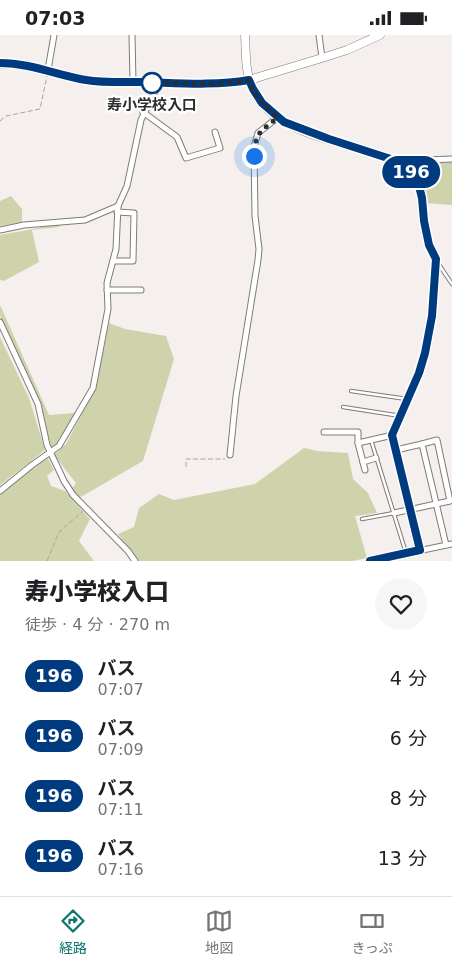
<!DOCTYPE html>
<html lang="ja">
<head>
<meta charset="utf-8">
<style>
  :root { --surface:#fff; --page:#f6f6f6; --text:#202124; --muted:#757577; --line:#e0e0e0; --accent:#0f766e }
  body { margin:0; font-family:"DejaVu Sans","Noto Sans JP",sans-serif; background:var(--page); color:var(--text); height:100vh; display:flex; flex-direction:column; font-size:19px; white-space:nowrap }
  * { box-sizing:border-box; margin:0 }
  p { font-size:16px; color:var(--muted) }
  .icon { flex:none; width:28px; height:28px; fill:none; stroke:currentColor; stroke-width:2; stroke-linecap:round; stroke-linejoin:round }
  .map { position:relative; height:526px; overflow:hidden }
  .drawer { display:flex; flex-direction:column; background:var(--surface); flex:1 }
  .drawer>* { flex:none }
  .badge { padding:0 10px; border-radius:16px; font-size:18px; line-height:32px }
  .you { position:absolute; width:25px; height:25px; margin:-12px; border:4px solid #fff; border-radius:50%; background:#1a73e8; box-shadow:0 0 0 8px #1a73e833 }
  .map>.badge { position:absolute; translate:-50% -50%; box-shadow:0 0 0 2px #fff }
  .round { display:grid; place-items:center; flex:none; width:52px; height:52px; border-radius:26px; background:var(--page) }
  .head { display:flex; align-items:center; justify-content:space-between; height:85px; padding:0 25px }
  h1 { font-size:24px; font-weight:800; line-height:38px }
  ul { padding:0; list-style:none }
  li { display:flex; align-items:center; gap:15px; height:60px; padding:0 25px }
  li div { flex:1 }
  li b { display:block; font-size:19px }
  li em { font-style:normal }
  li .badge { min-width:55px; font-weight:700; text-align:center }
  .status { display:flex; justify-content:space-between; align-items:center; height:35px; padding:0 25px; background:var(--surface); direction:ltr }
  .status svg { height:14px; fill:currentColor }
  .tabs { display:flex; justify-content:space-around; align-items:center; height:70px; border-top:1px solid var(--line); background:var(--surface); font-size:14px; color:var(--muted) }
  .tabs a { display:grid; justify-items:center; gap:2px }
  .tabs .selected { color:var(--accent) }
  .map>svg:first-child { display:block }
</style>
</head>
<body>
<div class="status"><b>07:03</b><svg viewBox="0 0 49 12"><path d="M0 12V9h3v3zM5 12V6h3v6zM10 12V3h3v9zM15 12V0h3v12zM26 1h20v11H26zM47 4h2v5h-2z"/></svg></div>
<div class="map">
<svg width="452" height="526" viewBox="0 0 452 526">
  <rect width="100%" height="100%" fill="#f5f0ee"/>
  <!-- green -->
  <g fill="#ced3ab">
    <polygon points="406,126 452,126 452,170 425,168 421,150"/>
    <polygon points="11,161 22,174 22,187 0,191 0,166"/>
    <polygon points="60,189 59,192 32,195 39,227 4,246 0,245 0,200"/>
    <polygon points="0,270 49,380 75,378 55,411 51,412 40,367 0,280"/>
    <polygon points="109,288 125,294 166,301 174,324 143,426 79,463 71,455 76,448 54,420 66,409 96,352"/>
    <polygon points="0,302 29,363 45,415 0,450"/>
    <polygon points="304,413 317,416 348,418 353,444 368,458 377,478 355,481 367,523 352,526 138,526 118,499 134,492 139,473 159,459 174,465 255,449"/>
    <polygon points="48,423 54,435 47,441 51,451 65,456 90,484 79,506 94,526 0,526 0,460 34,431"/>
  </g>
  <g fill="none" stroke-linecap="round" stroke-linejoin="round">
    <!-- lane casing -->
    <g stroke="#7f7b79" stroke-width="4.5">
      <g id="lane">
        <path d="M400 128C428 150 421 178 429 209 433 223 444 237 452 249"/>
        <polyline points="351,356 407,364"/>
        <polyline points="343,372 401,381"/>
        <polyline points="393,400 419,338 425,318 432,281 437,225"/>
        <polyline points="371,405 406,518"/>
        <polyline points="362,484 394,478"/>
      </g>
    </g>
    <!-- street casing -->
    <g stroke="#7f7b79" stroke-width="7">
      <g id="street">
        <polyline points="132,0 133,47"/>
        <polyline points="319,0 322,23"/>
        <polyline points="48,35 54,0"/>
        <polyline points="143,77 177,102 186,123 220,113 215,97"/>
        <polyline points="353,112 395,126 452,124"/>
        <polyline points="0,195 24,190 85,185 118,171"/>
        <polyline points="113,226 133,226 134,178 117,177"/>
        <polyline points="107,255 141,255"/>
        <polyline points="0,287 38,369 47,410 64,446 73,460 128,516 135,526"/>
        <polyline points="324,397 358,397 358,408 365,435"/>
        <polyline points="358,408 393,400 420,515"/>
        <polyline points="396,415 422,409 446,510"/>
        <polyline points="230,420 236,361 258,225 259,214 255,181 254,112 258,98 277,83"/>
        <polyline points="363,427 376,423"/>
        <polyline points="0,456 32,430 59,411 93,353 108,274 107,248 116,214 118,171 127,151 141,85 159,48"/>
        <polyline points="394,478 450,466 437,405 422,409"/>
        <polyline points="370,526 452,509"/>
      </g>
    </g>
    <!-- secondary casing -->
    <g stroke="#7f7b79" stroke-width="9">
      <g id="secondary">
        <path d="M245 0C246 17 245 34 251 50 265 89 317 102 353 112"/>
        <polyline points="0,29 27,30 74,42 96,46 203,49 229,48 249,45 322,23 347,15 380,0"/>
      </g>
    </g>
    <!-- path -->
    <g stroke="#a8a4a3" stroke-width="1" stroke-dasharray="5 2.5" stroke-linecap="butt">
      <polyline points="0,86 6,81 40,74 47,41"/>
      <polyline points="186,432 186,424 225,424"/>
      <polyline points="47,526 59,497 83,476"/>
    </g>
    <!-- lane -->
    <use href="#lane" stroke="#fff" stroke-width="2.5"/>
    <!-- street -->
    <use href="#street" stroke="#fff" stroke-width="5"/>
    <!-- secondary -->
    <use href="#secondary" stroke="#fff" stroke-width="8"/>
  </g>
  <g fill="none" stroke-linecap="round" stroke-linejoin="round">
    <!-- line casing -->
    <g stroke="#fff" stroke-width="11">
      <path id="line" d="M0 28C30 28 57 40 86 45 104 48 124 47 143 47 179 48 214 51 249 45L253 54 262 68 284 87 329 104 400 127 409 135 419 151 422 163 424 186 429 210 436 224 432 281 425 318 419 338 392 400 420 515 370 526"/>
    </g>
    <!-- line -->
    <use href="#line" stroke="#003b80" stroke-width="8"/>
    <!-- walk -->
    <path stroke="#2f2d2c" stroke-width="5" stroke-dasharray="0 9" d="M152 48H146L216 49 249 45 256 61 277 83C261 97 255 96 254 121"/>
  </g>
  <!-- markers -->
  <circle fill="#fff" stroke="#003b80" stroke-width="2.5" cx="152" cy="48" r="10"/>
  <g text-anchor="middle" stroke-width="4.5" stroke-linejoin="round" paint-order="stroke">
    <!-- stop labels -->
    <g font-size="15" font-weight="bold" fill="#2f2d2c" stroke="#fff">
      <text x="152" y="75">寿小学校入口</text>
    </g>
  </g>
</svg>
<div class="you" style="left:254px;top:121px"></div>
<b class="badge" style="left:411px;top:137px;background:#003b80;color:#fff">196</b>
</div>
<section class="drawer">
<div class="head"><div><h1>寿小学校入口</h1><p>徒歩 · 4 分 · 270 m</p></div><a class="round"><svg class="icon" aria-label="heart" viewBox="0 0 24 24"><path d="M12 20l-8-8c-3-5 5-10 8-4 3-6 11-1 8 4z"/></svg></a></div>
<ul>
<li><span class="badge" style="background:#003b80;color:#fff">196</span><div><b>バス</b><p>07:07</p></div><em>4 分</em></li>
<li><span class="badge" style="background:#003b80;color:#fff">196</span><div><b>バス</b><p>07:09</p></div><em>6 分</em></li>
<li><span class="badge" style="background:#003b80;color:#fff">196</span><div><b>バス</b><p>07:11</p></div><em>8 分</em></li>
<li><span class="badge" style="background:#003b80;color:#fff">196</span><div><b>バス</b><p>07:16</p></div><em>13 分</em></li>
</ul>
</section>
<nav class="tabs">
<a class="selected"><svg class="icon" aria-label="directions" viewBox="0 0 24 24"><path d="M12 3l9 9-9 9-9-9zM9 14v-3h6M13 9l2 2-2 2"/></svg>経路</a>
<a><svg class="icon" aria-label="map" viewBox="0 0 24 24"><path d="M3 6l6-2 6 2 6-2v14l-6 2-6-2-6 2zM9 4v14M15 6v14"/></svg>地図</a>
<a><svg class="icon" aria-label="tickets" viewBox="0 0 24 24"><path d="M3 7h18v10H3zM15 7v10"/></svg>きっぷ</a>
</nav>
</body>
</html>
